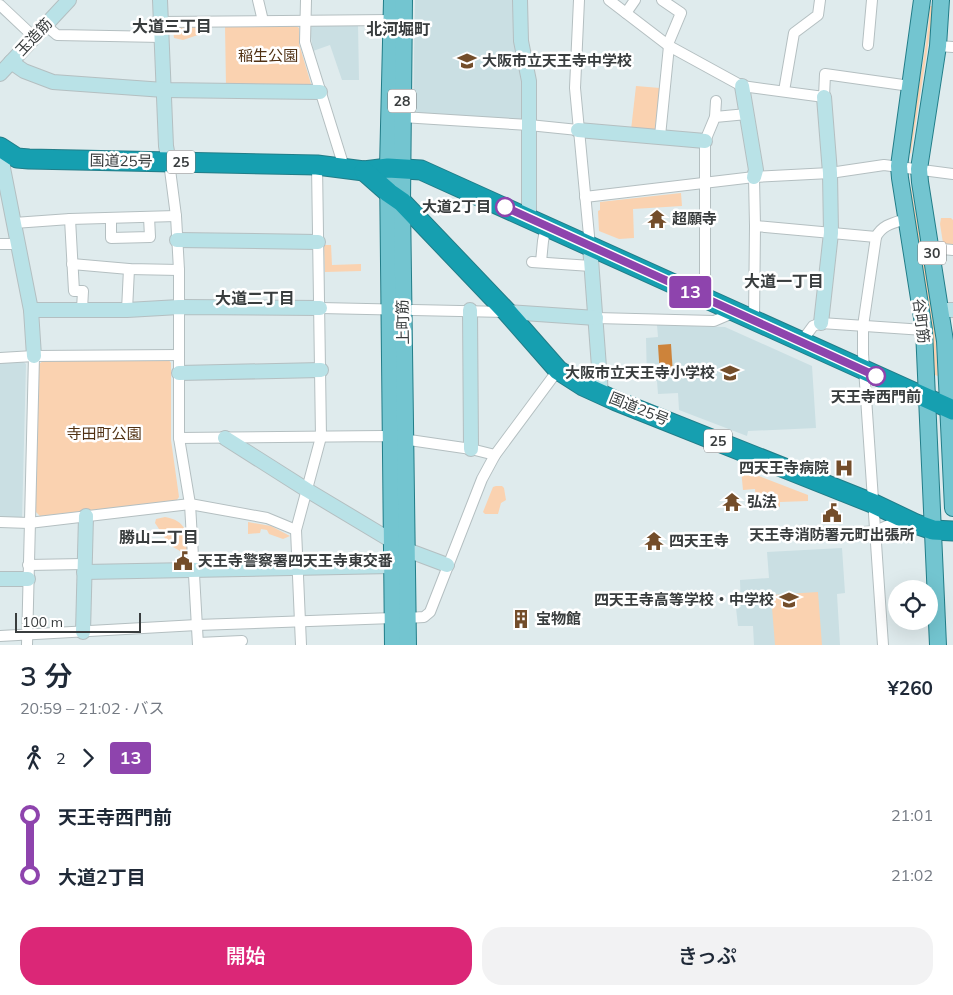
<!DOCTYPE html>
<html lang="ja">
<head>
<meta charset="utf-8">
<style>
  :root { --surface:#fff; --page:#f2f2f3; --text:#1f2937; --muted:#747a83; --accent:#db2777 }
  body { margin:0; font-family:Mulish,"Noto Sans JP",sans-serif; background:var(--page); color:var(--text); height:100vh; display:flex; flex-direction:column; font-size:19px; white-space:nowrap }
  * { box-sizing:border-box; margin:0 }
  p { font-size:16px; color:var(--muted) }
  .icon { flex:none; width:28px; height:28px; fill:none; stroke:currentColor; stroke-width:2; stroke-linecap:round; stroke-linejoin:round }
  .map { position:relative; height:645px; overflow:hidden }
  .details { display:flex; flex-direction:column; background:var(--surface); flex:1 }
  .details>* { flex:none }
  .badge { padding:0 10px; border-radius:4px; font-size:18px; line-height:32px }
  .fabs { position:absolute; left:888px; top:580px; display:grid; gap:10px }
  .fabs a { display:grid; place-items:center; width:50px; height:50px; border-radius:50%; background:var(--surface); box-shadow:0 5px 20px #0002; font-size:25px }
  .scale { position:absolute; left:15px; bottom:12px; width:126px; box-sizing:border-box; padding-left:5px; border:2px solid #393d3e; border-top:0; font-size:14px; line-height:18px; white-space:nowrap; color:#393d3e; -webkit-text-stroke:4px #fff; paint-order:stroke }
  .map>.badge { position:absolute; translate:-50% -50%; box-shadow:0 0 0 2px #fff }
  .legs { display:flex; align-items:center; gap:8px; height:55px; padding:0 20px; font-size:16px }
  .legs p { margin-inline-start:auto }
  .overview { display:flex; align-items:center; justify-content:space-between; height:85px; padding:0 20px }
  h1 { font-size:28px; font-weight:600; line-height:38px }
  .action { display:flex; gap:10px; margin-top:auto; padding:10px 20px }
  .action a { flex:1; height:58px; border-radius:20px; background:var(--accent); color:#fff; font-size:20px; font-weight:600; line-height:58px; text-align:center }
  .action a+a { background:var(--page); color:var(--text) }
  ul { padding:0 20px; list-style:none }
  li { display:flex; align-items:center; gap:18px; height:60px; font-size:19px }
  li i { display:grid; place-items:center; width:8px; height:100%; margin:0 6px; background:currentColor }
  li i::after { content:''; width:12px; height:12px; margin:-6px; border:4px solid; border-radius:50%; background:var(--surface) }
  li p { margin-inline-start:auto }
  li:first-child i { background:linear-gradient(#0000 50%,currentColor 0) }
  li:last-child i { background:linear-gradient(currentColor 50%,#0000 0) }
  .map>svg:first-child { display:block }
</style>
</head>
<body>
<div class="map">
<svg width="953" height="645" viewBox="0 0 953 645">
  <rect width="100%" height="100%" fill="#dfebed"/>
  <!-- built -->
  <g fill="#cadfe3">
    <polygon points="415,0 515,0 524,81 523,118 519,121 416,113 413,111"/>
    <polygon points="358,24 359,80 342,80 330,45 313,51 310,29 313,25"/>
    <polygon points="657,325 725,327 812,366 816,428 748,431 747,436 679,410 678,393 658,394 657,381 647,381 646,338 658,337"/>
    <polygon points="22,361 26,364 22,520 0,519 0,363"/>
    <polygon points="842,548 845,593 837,594 840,645 754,645 753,626 738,626 736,608 741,607 740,580 769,578 767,552"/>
  </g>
  <!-- green -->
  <g fill="#fad2b0">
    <path d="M930 6H933L931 26 911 153 909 154C913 104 927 56 930 6Z"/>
    <polygon points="192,24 199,29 198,35 183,40 174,38 173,28 178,26"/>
    <polygon points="295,25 299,28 299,44 311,84 309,87 226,86 225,26"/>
    <polygon points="636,86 660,88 655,129 651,132 631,130"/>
    <polygon points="909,187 911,187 934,318 938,376 935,375 931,318"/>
    <polygon points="681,193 682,206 633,209 634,238 619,239 599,231 598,211 600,210 600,202"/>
    <polygon points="941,218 951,218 953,220 953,247 943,243 940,224"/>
    <polygon points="324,245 331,245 332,265 361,264 361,271 325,272"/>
    <polygon points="168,359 171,363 171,440 179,497 176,501 40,516 35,511 39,364 43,361"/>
    <polygon points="741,469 808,495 808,501 780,502 780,507 763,508 762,500 756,500 755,489 743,490"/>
    <polygon points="496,486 502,486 504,488 506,500 501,503 498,514 485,514 483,512 493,487"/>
    <path d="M165 517C185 520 190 534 188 553L183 555C180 550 178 550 173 547 166 542 160 530 155 523L156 519Z"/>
    <polygon points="248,522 271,526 290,536 283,539 269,534 267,530 261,529 260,533 248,534"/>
    <polygon points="818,592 822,645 775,645 771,595"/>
  </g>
  <!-- water -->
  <polygon fill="#cd833a" points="671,344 673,375 660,376 658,345"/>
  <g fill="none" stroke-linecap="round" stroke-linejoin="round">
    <!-- street casing -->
    <g stroke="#b4bfc1" stroke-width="12">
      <g id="street">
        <polyline points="258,0 263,21"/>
        <polyline points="306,0 305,42 344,167"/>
        <polyline points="579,0 575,88 590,246"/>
        <polyline points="609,0 669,46 742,86 824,97 825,74 910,86"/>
        <polyline points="662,0 681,13 668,44"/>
        <polyline points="0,5 34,37"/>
        <polyline points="626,13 635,0"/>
        <polyline points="161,22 391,20"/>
        <polyline points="45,25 57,35 162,37"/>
        <polyline points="868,45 872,0"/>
        <polyline points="938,46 953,47"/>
        <polyline points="784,91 794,33 818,15 820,0"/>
        <polyline points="402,117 529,125 578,130"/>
        <polyline points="715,117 716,101"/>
        <polyline points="660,136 669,46"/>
        <polyline points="169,162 176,216 179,270 179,438 190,504 198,645"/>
        <polyline points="585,197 754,177 830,173 884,165 953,174"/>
        <polyline points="111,218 111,238 150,237 149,217"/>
        <polyline points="70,219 74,291 83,291 82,309"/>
        <polyline points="14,223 70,219 176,216"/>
        <polyline points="755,226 876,237"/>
        <polyline points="0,244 18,244"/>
        <polyline points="931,248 953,250"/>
        <polyline points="532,262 591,266"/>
        <polyline points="541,262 543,241 546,226"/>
        <polyline points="72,264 129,269 179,270"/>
        <polyline points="705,298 705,141 715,117 747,114"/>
        <polyline points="320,308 506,312"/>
        <polyline points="127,310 129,269"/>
        <polyline points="596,318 714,321 735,312"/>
        <polyline points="754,320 755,226 754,177"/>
        <polyline points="802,341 813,326 821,323 924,330"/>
        <polyline points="0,358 34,356 179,355"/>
        <polyline points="179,438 382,436 471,449 495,455"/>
        <polyline points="0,522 29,523 190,504 267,518 296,530"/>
        <polyline points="841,534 875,531 903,519"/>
        <polyline points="28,565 84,564"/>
        <polyline points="407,618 424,617 430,612 482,479 495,455 558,370"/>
        <polyline points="0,636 197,625 393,618"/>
        <polyline points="198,643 242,641"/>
        <polyline points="27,645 34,356"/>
        <polyline points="301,645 296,530 321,437 317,165"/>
        <path d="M883 645 863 354V326L876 237C882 225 893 223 906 219"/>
      </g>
    </g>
    <!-- secondary casing -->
    <g stroke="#b4bfc1" stroke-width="16">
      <g id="secondary">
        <polyline points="160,0 166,146 169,162"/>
        <polyline points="520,0 521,41 529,81 529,218"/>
        <polyline points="11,62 24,71 53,82 164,90 320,92"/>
        <polyline points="0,74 69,0"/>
        <polyline points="742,86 756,170 754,177"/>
        <polyline points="578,130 705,141"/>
        <polyline points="4,151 3,168 31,310 34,356"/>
        <polyline points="177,240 318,242"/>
        <polyline points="590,246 601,394"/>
        <polyline points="31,310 127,310 179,307 320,308"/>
        <polyline points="470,310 471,449"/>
        <polyline points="940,310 953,310"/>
        <polyline points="507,312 596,318"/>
        <polyline points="821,323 831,233 830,173 824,97"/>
        <polyline points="179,373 321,370"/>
        <polyline points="225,438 307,490 407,550 447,565"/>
        <polyline points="84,572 392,566"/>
        <polyline points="0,579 28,579"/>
        <polyline points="83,632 86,516"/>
      </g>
    </g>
    <!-- primary casing -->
    <g stroke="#227d88" stroke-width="18">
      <g id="primary">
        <polyline points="392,0 388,168 393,645"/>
        <polyline points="404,0 402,202 408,645"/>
        <polyline points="922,0 899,166 900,178 924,330 938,645"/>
        <polyline points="941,0 938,46 919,169 920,182 945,341 953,508"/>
      </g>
    </g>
    <!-- highway casing -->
    <g stroke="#227d88" stroke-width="21">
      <g id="highway">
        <polyline points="0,147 17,158 29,159 317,165 364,171 388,168 421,170 953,410"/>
        <polyline points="364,171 389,193 402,202 507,312 558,370 583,386 616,401 872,503 916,524 933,530 953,531"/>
      </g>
    </g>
    <!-- street -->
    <use href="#street" stroke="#fff" stroke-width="10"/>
    <!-- secondary -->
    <use href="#secondary" stroke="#b9e2e7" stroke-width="14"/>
    <!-- primary -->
    <use href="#primary" stroke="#73c5d0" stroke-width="16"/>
    <!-- highway -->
    <use href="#highway" stroke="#169fb0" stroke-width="19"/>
  </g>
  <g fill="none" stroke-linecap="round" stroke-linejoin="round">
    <!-- line-1 casing -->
    <g stroke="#fff" stroke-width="11">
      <polyline id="line-1" points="505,207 876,376"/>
    </g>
    <!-- line-1 -->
    <use href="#line-1" stroke="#8e44ad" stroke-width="8"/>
  </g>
  <!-- icons -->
  <defs>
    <g id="school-bare" transform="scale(1.5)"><path d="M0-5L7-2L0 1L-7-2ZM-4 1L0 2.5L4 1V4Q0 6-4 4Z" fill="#734d2a" stroke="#fff" stroke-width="2.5" paint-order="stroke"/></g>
    <g id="temple-bare" transform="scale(1.5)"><path d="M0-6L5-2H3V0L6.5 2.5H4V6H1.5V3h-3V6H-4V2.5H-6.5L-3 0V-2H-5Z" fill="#734d2a" stroke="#fff" stroke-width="2.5" paint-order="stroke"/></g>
    <g id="hospital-bare" transform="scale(1.5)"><path d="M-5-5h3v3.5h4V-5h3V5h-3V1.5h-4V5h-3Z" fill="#734d2a" stroke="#fff" stroke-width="2.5" paint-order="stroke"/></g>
    <g id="civic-bare" transform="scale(1.5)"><path d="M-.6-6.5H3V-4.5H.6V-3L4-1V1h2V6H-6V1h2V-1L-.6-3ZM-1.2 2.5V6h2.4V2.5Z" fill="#734d2a" stroke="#fff" stroke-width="2.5" paint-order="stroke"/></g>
    <g id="building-bare" transform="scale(1.5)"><path d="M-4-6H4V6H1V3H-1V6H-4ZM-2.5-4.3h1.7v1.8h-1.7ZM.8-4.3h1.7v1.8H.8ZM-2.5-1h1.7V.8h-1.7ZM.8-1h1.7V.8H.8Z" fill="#734d2a" stroke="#fff" stroke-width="2.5" paint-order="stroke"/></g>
  </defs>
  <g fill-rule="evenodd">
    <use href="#school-bare" x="467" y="61"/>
    <use href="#temple-bare" x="657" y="219"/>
    <use href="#school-bare" x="730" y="373"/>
    <use href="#hospital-bare" x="844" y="468"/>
    <use href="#temple-bare" x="732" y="502"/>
    <use href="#civic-bare" x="832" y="513"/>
    <use href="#temple-bare" x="654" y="541"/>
    <use href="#civic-bare" x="183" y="561"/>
    <use href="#school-bare" x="789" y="600"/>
    <use href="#building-bare" x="521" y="619"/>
  </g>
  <!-- markers -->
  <g fill="#fff" stroke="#8e44ad" stroke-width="2.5">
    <circle cx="505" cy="207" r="9"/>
    <circle cx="876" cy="376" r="9"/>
  </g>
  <g text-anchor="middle" stroke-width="5" stroke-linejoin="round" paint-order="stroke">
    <!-- shield labels -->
    <g fill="#fff" stroke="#747778" stroke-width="1">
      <rect x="388" y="89.5" width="28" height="23" rx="4"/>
      <rect x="167" y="150.5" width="28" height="23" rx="4"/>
      <rect x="918" y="241.5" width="28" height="23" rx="4"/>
      <rect x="704" y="429.5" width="28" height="23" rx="4"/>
    </g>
    <g font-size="14" font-weight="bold" fill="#393d3e">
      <text x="402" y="106">28</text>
      <text x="181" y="167">25</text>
      <text x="932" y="258">30</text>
      <text x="718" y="446">25</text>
    </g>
    <!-- street labels -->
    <g font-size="15" fill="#393d3e" stroke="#fff">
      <text transform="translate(34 37) rotate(-47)" y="5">玉造筋</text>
      <text transform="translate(121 161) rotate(1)" y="5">国道25号</text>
      <text transform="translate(921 321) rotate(83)" y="5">谷町筋</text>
      <text transform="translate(403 322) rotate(-91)" y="5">上町筋</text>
      <text transform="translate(639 409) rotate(22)" y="5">国道25号</text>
    </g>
    <!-- park labels -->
    <g font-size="15" fill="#513214" stroke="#fff">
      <text x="268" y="61">稲生公園</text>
      <text x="104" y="439">寺田町公園</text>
    </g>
    <!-- poi labels -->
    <g font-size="15" font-weight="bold" fill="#393d3e" stroke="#fff" text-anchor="start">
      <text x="482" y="66">大阪市立天王寺中学校</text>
      <text x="672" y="224">超願寺</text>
      <text x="715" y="378" text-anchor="end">大阪市立天王寺小学校</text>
      <text x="829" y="473" text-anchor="end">四天王寺病院</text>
      <text x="747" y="507">弘法</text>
      <text x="832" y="540" text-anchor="middle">天王寺消防署元町出張所</text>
      <text x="669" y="546">四天王寺</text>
      <text x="198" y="566">天王寺警察署四天王寺東交番</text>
      <text x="774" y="605" text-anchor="end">四天王寺高等学校・中学校</text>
      <text x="536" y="624">宝物館</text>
    </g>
    <!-- stop labels -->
    <g font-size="15" font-weight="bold" fill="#393d3e" stroke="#fff" text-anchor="end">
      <text x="491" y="212">大道2丁目</text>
      <text x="876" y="402" text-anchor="middle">天王寺西門前</text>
    </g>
    <!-- neighbourhood labels -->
    <g font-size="16" font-weight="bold" fill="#393d3e" stroke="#fff">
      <text x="172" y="32">大道三丁目</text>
      <text x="398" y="35">北河堀町</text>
      <text x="784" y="287">大道一丁目</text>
      <text x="255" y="304">大道二丁目</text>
      <text x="159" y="543">勝山二丁目</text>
    </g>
  </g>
</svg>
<div class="fabs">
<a><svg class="icon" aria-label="locate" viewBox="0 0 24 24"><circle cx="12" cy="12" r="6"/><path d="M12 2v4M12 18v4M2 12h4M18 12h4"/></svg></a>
</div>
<div class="scale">100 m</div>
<b class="badge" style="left:690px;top:292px;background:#8e44ad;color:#fff">13</b>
</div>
<section class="details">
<div class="overview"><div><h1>3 分</h1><p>20:59 – 21:02 · バス</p></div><b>¥260</b></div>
<div class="legs"><svg class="icon" aria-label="walk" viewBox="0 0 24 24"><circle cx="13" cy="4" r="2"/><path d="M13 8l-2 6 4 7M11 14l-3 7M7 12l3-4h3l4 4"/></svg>2<svg class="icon" aria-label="forward" viewBox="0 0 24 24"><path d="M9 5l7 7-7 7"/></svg><b class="badge" style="background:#8e44ad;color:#fff">13</b></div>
<ul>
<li><i style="color:#8e44ad"></i><b>天王寺西門前</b><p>21:01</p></li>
<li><i style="color:#8e44ad"></i><b>大道2丁目</b><p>21:02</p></li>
</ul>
<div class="action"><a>開始</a><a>きっぷ</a></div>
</section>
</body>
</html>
